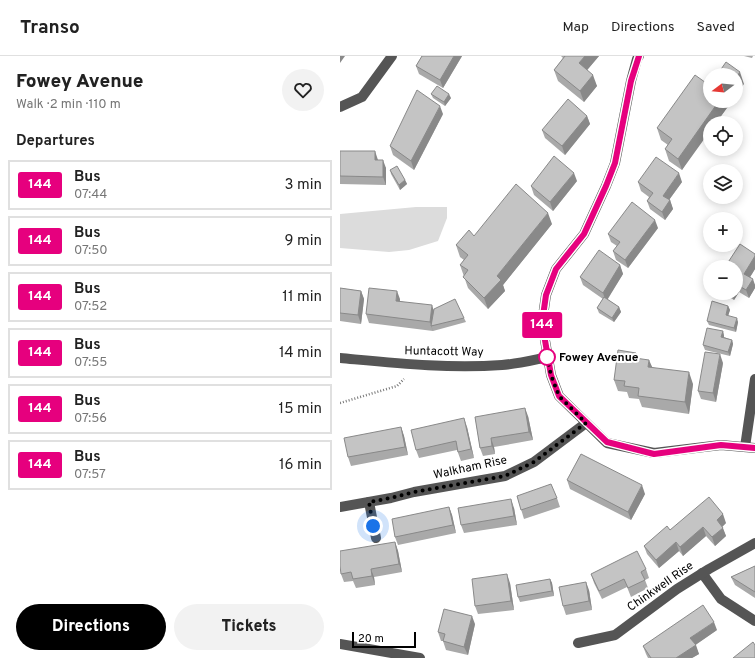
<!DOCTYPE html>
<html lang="en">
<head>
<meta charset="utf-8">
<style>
  :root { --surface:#fff; --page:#f2f2f2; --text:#222; --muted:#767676; --line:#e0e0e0; --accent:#000 }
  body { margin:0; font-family:Overpass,sans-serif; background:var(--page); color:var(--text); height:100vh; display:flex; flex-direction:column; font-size:15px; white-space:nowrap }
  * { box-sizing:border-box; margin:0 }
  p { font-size:13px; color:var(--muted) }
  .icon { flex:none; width:22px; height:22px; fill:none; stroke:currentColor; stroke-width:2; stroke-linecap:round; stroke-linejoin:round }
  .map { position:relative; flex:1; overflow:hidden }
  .details { display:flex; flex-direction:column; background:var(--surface); width:340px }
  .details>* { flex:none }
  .badge { padding:0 8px; border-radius:3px; font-size:14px; line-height:26px }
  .needle { width:26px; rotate:254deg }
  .controls { position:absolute; left:363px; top:12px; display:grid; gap:8px }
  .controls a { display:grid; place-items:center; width:40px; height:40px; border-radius:50%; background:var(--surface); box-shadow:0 2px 10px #0003; font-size:20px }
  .scale { position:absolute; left:12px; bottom:10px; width:64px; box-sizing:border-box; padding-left:4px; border:2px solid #000; border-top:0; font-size:11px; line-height:14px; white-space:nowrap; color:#000; -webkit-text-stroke:3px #fff; paint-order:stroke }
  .you { position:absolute; width:20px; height:20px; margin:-10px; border:3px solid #fff; border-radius:50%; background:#1a73e8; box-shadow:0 0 0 6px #1a73e833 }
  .map>.badge { position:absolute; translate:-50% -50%; box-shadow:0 0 0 2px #fff }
  h2 { padding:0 16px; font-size:15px; line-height:36px }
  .round { display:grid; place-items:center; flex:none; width:42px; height:42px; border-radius:21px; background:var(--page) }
  .overview { display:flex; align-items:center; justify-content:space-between; height:68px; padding:0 16px }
  h1 { font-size:19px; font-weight:800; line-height:30px }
  .cta { display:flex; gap:8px; margin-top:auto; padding:8px 16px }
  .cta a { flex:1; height:46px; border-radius:24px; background:var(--accent); color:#fff; font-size:16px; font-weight:800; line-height:46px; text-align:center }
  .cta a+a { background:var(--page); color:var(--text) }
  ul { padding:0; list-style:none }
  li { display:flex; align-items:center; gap:12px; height:50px; margin:0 8px 6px; padding:0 8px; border:2px solid var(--line); border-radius:0px }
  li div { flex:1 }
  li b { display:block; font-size:15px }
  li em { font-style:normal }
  li .badge { min-width:44px; font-weight:700; text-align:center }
  header { display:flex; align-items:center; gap:24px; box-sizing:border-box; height:56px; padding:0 20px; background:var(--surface); border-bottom:1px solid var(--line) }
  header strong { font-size:19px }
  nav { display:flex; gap:22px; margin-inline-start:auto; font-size:14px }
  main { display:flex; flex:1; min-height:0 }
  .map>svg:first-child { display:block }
</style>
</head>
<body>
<header>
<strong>Transo</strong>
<nav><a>Map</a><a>Directions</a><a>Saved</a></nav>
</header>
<main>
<section class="details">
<div class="overview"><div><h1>Fowey Avenue</h1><p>Walk · 2 min · 110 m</p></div><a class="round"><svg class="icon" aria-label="heart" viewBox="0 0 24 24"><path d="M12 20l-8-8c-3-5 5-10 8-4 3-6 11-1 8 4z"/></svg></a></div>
<h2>Departures</h2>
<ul>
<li><span class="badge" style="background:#e6007e;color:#fff">144</span><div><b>Bus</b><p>07:44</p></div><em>3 min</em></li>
<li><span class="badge" style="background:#e6007e;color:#fff">144</span><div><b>Bus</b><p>07:50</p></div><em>9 min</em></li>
<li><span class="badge" style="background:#e6007e;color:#fff">144</span><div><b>Bus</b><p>07:52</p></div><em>11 min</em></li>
<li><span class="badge" style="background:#e6007e;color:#fff">144</span><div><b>Bus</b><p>07:55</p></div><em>14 min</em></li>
<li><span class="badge" style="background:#e6007e;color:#fff">144</span><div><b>Bus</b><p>07:56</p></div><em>15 min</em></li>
<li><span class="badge" style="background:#e6007e;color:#fff">144</span><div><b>Bus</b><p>07:57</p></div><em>16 min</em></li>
</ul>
<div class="cta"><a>Directions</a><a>Tickets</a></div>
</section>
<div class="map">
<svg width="415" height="602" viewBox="0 0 415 602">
  <rect width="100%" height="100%" fill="#fff"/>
  <!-- green -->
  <polygon fill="#dcdcdc" points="76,151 107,151 107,162 98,185 69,194 49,196 0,192 0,158"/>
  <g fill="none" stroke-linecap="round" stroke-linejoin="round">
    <!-- path -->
    <polyline stroke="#777" stroke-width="2.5" stroke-dasharray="1 2" stroke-linecap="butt" points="0,347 57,330 64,323"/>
    <!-- minor -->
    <g stroke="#555" stroke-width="10">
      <polyline points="299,0 297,3 291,25 275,107 266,130 244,178 216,213 206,239 202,267 211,319 219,340 267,387 314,397 381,389 415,392"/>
      <polyline points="0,51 22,41 52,0"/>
      <path d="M0 302C54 307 108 313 162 309 177 308 193 304 208 301"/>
      <polyline points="405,391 415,323"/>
      <polyline points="29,446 36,482"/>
      <polyline points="0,451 51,442 74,436 165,420 194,406 246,367"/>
      <polyline points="362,517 381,543 415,565"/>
      <polyline points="238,587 275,579 337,533 369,513 415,487"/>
      <polyline points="0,588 80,602"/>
    </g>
  </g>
  <!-- wall -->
  <g fill="#a9a9a9">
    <polygon points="82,0 122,0 103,32 79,18 76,10"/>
    <polygon points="221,0 259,0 247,14 257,30 244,46 218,25 214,14 223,2"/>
    <polygon points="404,0 413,0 412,2"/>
    <polygon points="91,38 111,42 105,50 93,42"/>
    <polygon points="370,45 392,45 376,67 370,67 342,114 329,105 325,93 328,89 321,84 317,72"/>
    <polygon points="103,58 74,114 53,99 50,90"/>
    <polygon points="247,60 250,68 225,99 205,82 202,74"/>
    <polygon points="0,95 38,104 46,112 46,129 0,128"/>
    <polygon points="50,114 65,124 67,128 60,134 51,118"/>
    <polygon points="237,125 213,155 194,139 191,130"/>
    <polygon points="298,126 342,126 329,144 330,144 333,153 325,164 310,153 307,145 309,141 301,135"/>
    <polygon points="212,168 163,229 165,235 148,253 128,232 120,209 124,204 120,201 116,189 134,180"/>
    <polygon points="318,172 288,212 276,204 273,195 277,190 271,186 268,178"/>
    <polygon points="415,198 415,213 410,221 415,229 415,232 409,242 399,236 394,244 383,237 396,237 396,211"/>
    <polygon points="280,209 283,218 267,243 279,251 281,256 274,266 259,257 257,252 263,243 243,229 240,221"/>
    <polygon points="0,232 21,235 24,243 21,268 0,265"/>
    <polygon points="60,243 60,245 124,262 126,266 93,275 29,267 26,258"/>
    <polygon points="388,250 390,254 388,260 398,266 396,276 369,269 367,265"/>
    <polygon points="383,275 384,280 384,281 392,284 393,288 390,300 365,294 363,289"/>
    <polygon points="296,297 298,302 312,311 353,328 349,358 302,351 299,343 289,342 287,336 278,335 274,324"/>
    <polygon points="383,307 376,346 361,343 358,335"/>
    <polygon points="188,360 193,384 154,391 155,398 143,400 140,392 135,361"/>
    <polygon points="61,371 64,380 68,399 11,410 8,401"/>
    <polygon points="127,371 134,402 121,405 117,394 79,402 76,394"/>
    <polygon points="227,424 305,438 291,464 230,433"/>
    <polygon points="177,440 217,442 220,451 184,463"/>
    <polygon points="109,451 112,459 116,477 58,489 55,481"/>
    <polygon points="174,452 177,469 124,477 121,469"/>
    <polygon points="386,467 382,471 386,480 375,490 366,480 343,500 339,495 319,512 307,498 304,490 330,474"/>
    <polygon points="55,486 58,495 62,516 34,521 35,529 16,532 13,525 4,526 1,518"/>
    <polygon points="415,510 415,542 395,529 391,521"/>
    <polygon points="306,513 309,522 305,524 308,532 291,541 287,531 262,543 254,527 251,518"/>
    <polygon points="210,523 212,527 214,540 180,546 178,541"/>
    <polygon points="170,527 174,554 138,558 135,550"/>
    <polygon points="249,534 252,554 226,559 223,550"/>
    <polygon points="135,568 128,599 106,594 103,585 101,585 98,576"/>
    <polygon points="377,574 355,589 359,598 352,602 308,602 306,598 303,590"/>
  </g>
  <!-- shaded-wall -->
  <g fill="#898989">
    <polygon points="0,0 5,0 0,7"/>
    <polygon points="114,0 122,0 103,32 100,24"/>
    <polygon points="245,0 259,0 243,19 239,7"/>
    <polygon points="400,16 404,28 396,39 396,21"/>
    <polygon points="253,19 257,30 244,46 240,35"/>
    <polygon points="109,38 111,42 105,50 104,46"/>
    <polygon points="379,45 392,45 376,67 370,67 370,75 342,114 338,103"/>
    <polygon points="100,50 103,58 74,114 71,105"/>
    <polygon points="247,60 250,68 225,99 222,90"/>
    <polygon points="35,95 38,104 35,104"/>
    <polygon points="43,104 46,112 46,129 43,121"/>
    <polygon points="234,117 237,125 213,155 210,146"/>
    <polygon points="339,117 342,126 326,148 323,140"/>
    <polygon points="65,124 67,128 60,134 59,129"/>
    <polygon points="330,144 333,153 325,164 322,156"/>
    <polygon points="208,157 212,168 163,229 165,235 148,253 144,242 157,220"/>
    <polygon points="315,164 318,172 288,212 285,204"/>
    <polygon points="415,200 415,213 407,226 404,218"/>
    <polygon points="280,209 283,218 266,246 263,237"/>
    <polygon points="413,223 415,229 415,232 409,242 406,234"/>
    <polygon points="396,229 399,236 394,244 391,237 396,237"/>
    <polygon points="21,235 24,243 21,268 18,259"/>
    <polygon points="57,235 60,243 59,253 56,245"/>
    <polygon points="92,249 95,258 91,270 93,275 90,266"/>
    <polygon points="388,250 390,254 387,263 386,259"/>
    <polygon points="279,251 281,256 274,266 272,262"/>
    <polygon points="397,262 398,266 396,276 394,272"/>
    <polygon points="383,275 384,280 383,285 381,281"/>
    <polygon points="392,284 393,288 390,300 388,296"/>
    <polygon points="380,298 383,307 376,346 373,337"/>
    <polygon points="309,304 314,315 308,311"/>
    <polygon points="349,316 353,328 349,358 345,346"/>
    <polygon points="185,352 188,360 193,384 189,376"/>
    <polygon points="124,362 127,371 134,402 131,393"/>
    <polygon points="61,371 64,380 68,399 65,391"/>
    <polygon points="151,382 154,391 155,398 152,390"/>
    <polygon points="302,429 305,438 291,464 288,456"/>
    <polygon points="171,443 174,452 177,469 174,460"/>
    <polygon points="109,451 112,459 116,477 113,469"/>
    <polygon points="383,458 386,467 380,473 377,464"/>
    <polygon points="363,471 366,480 343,500 340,491"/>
    <polygon points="383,472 386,480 375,490 372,481"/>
    <polygon points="55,486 58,495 62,516 59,508"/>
    <polygon points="336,486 339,495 319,512 316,504"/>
    <polygon points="31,513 34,521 35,529 32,520"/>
    <polygon points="167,518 170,527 174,554 171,545"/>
    <polygon points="210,523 212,527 214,540 212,535"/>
    <polygon points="246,526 249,534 252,554 249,545"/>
    <polygon points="132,560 135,568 128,599 124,591"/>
    <polygon points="374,566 377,574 354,590 350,582"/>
    <polygon points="356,589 359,598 352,602 336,602"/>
  </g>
  <!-- building -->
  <g fill="#c4c4c4" stroke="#898989">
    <polygon points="82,0 114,0 100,24 76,10"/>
    <polygon points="225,0 245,0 239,7 253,19 240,35 214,14"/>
    <polygon points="386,6 400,16 396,21 396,19 377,19"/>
    <polygon points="355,19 369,29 370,28 370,45 379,45 338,103 325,93 332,83 317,72"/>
    <polygon points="97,30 109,38 104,46 91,38"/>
    <polygon points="77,34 100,50 71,105 50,90"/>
    <polygon points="228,43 247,60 222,90 202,74"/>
    <polygon points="0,95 35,95 35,104 43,104 43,121 0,120"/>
    <polygon points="214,100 234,117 210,146 191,130"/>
    <polygon points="316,101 339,117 323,140 330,144 322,156 307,145 313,137 298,126"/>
    <polygon points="57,110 65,124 59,129 50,114"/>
    <polygon points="176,128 208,157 157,220 161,224 144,242 123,221 128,214 120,209 128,199 116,189 129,174 134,180"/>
    <polygon points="292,146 315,164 285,204 273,195 280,186 268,178"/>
    <polygon points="400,188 415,198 415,200 404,218 413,223 406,234 396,228 396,211 385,211"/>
    <polygon points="259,194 280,209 263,237 240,221"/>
    <polygon points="0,232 21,235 18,259 0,257"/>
    <polygon points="29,232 57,235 56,245 92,249 90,266 26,258"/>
    <polygon points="264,241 279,251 272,262 257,252"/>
    <polygon points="115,243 124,262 91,270 94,253"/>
    <polygon points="372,245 388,250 386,259 397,262 394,272 367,265"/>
    <polygon points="367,272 383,275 381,281 392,284 388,296 363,289"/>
    <polygon points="278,294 296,297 295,302 309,304 308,311 349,316 345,346 298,340 299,332 284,330 285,325 274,324"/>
    <polygon points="365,296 380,298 373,337 358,335"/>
    <polygon points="185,352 189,376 151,382 152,390 140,392 135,361"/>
    <polygon points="124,362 131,393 118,396 116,385 76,394 71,374"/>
    <polygon points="61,371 65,391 8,401 4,382"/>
    <polygon points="241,398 302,429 288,456 227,424"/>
    <polygon points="211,428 217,442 181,454 177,440"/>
    <polygon points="369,441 383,458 377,464 383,472 372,481 363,471 340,491 336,486 316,504 304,490 327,470 330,474"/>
    <polygon points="171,443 174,460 121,469 118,452"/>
    <polygon points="109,451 113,469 55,481 52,463"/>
    <polygon points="55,486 59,508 31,513 32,520 13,523 11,516 1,518 0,510 0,495"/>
    <polygon points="297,495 306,513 301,516 305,524 288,532 284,523 259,535 251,518"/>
    <polygon points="415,510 415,536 391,521"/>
    <polygon points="167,518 171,545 135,550 132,523"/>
    <polygon points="210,523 212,535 178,541 176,529"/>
    <polygon points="246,526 249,545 223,550 219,531"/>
    <polygon points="363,549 374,566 350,582 356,589 336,602 311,602 303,590"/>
    <polygon points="104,553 132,560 124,591 103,585 105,578 98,576"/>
    <polygon points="413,586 415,589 415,602 393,602"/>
  </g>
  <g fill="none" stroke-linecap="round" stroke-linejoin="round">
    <!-- line casing -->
    <g stroke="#fff" stroke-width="9">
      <polyline id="line" points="299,0 291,25 275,107 266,130 244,178 216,213 206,239 202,267 211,319 219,340 267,386 314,398 381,389 415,392"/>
    </g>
    <!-- line -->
    <use href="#line" stroke="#e6007e" stroke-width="6"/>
    <!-- walk -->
    <polyline stroke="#000" stroke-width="4" stroke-dasharray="0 7.2" points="33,470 29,446 51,442 74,436 165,420 194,406 246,367 219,340 211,319 207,301"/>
  </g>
  <!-- markers -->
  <circle fill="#fff" stroke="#e6007e" stroke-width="2" cx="207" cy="301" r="8"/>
  <g text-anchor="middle" stroke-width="4" stroke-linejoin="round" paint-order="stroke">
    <!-- street labels -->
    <g font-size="12" fill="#000" stroke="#fff">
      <text transform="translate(104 295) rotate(1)" y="4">Huntacott Way</text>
      <text transform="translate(130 411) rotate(-12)" y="4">Walkham Rise</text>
      <text transform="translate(320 530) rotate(-35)" y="4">Chinkwell Rise</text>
    </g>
    <!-- stop labels -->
    <g font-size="12" font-weight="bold" fill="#000" stroke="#fff" text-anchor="start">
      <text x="219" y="305">Fowey Avenue</text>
    </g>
  </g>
</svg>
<div class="controls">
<a><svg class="needle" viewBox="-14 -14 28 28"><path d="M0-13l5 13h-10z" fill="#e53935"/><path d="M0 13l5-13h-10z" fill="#767676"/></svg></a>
<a><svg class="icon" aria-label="locate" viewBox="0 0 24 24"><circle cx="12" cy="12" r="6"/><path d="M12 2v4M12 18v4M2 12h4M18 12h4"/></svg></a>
<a><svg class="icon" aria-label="layers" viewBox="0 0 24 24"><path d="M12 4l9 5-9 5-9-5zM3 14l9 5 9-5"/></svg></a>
<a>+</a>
<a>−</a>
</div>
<div class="scale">20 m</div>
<div class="you" style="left:33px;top:470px"></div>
<b class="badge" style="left:202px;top:269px;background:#e6007e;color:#fff">144</b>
</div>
</main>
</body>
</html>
